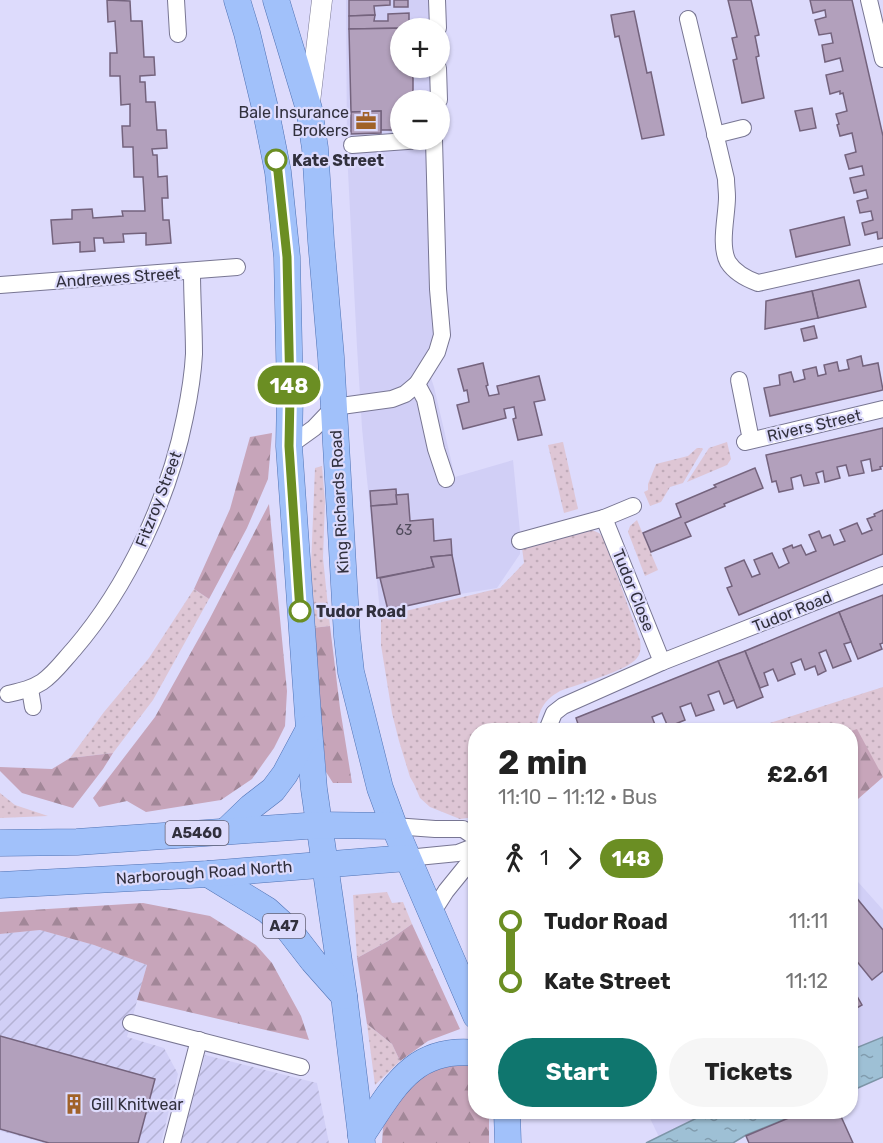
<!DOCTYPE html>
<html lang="en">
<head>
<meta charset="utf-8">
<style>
  :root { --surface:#fff; --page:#f6f6f6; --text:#222; --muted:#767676; --accent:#0f766e }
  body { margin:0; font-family:Rubik,sans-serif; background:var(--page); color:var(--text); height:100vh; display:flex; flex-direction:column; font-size:22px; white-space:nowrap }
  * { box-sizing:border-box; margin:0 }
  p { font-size:20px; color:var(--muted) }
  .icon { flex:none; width:33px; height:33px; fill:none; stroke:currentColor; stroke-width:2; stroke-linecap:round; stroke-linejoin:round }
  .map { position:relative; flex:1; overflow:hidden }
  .drawer { position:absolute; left:468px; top:723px; width:390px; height:396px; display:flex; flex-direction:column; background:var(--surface); border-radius:24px; box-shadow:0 2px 4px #0004 }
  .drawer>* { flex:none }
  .badge { padding:0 12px; border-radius:20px; font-size:21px; line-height:39px }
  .tools { position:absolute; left:390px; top:18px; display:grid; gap:12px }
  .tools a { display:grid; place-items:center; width:60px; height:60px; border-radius:50%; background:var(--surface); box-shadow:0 2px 4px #0004; font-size:30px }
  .map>.badge { position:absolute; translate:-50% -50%; box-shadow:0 0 0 3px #fff }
  .legs { display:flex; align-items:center; gap:9px; height:66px; padding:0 30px; font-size:20px }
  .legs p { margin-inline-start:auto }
  .summary { display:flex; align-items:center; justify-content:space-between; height:102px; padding:0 30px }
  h1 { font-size:33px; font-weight:700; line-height:45px }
  .cta { display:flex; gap:12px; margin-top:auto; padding:12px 30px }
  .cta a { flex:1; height:69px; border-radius:36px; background:var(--accent); color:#fff; font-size:24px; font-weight:700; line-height:69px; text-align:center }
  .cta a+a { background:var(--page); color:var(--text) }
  ul { padding:0 30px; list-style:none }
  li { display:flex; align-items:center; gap:21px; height:60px; font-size:22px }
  li i { display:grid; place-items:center; width:9px; height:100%; margin:0 8px; background:currentColor }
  li i::after { content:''; width:15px; height:15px; margin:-8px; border:4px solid; border-radius:50%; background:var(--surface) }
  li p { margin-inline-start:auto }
  li:first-child i { background:linear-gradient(#0000 50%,currentColor 0) }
  li:last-child i { background:linear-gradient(currentColor 50%,#0000 0) }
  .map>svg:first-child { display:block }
</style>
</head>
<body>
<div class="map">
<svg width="883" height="1143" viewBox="0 0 883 1143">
  <defs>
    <pattern id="industrial-furrows" width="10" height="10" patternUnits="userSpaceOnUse" patternTransform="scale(1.5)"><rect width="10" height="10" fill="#d1cff6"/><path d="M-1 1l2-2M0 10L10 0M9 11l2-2" fill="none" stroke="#b4b2d4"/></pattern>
    <pattern id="grass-dots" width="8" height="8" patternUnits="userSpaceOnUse" patternTransform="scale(1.5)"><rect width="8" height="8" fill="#dec6d5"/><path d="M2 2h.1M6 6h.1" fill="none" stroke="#bfaab8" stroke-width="1.8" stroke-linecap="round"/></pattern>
    <pattern id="forest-firs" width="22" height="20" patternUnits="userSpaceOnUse" patternTransform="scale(1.5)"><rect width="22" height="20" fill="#c7a5ba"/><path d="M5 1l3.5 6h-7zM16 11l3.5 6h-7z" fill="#a28798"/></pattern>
    <pattern id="water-ripples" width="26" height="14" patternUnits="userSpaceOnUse" patternTransform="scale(1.5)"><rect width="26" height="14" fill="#9ec0d5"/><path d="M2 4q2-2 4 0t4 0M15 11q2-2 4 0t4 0" fill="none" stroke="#819cae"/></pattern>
  </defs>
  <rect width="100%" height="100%" fill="#dddbfc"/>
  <!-- built -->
  <g fill="#d1cff6">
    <polygon points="346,0 437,0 438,28 400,28 400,68 438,68 439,100 400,100 400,140 434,140 441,323 428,369 434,387 455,477 513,460 520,532 520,554 497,588 460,594 380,612 362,428 357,347 347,152"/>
    <polygon points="850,873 883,910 883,1037 851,1050"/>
    <polygon points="647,1112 709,1112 659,1137"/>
  </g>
  <!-- industrial -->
  <g fill="url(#industrial-furrows)">
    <polygon points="40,930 94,945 147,965 127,1037 164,1048 178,1074 161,1143 45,1143 0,1131 0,934"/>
    <polygon points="205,1055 317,1083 329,1143 181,1143"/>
  </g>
  <!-- grass -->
  <g fill="url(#grass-dots)">
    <polygon points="563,442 578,509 564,513 548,445"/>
    <polygon points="727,442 731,459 727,465 687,482 709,448"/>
    <polygon points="697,448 702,448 703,449 683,483 670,487 661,502 650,506 644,492 648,490 648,484 656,464 688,456"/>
    <polygon points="322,466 325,502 323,558 330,626 312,628 311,566 315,468"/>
    <polygon points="637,520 658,570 645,576 628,532 630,526"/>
    <path d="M592 530 599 533 604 538 640 640C641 647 641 653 637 658 629 670 576 685 560 691 542 701 539 711 536 730H476L475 817 460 819 430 807 420 798 414 784 410 777 399 741 392 713 381 645V617L500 588 524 563 522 548Z"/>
    <polygon points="194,589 209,599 153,700 113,753 70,758 104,712 149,658"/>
    <polygon points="883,687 883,777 851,805 850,730 748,730"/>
    <polygon points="0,793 15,805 48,816 0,818"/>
    <polygon points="387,892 392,903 403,902 412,924 388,941 357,958 353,895"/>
    <polygon points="367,1024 392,1044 400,1061 375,1085"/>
  </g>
  <!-- forest -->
  <g fill="url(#forest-firs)">
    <polygon points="272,433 268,479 247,528 209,599 194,589 230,509 250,437"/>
    <polygon points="269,504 287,691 285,726 274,748 252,779 221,800 146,812 127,801 99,807 93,798 155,717 209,620"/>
    <polygon points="330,626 340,708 352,783 333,783 326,772 312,628"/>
    <polygon points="857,729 883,777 851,805 851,731"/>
    <polygon points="113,753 103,769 73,808 22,793 0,771 0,767 52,769 70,758"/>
    <polygon points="143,903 210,916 256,945 272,963 301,1016 309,1040 137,1000 147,965 94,945 40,930 0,934 0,912"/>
    <polygon points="412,924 460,1029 428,1041 400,1061 392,1044 367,1024 357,958 388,941"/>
    <polygon points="445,1060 468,1065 475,1076 476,1112 488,1112 489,1119 489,1143 382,1143 383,1128 395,1097"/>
  </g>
  <!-- water -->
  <g fill="url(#water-ripples)" stroke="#7d95a7" stroke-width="1.5">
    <polygon points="883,1037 883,1077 851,1091 851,1050"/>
    <polygon points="709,1112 803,1112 746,1135 733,1143 646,1143"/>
  </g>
  <!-- building -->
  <g fill="#b2a0bc" stroke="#74637d" stroke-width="1.5">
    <polygon points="107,0 130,1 131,21 142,21 144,57 154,57 155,75 140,76 140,82 145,82 146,102 155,102 157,130 166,130 167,148 152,149 153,155 157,155 158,177 167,176 168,198 162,198 163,220 169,220 171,243 146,245 146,233 123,234 124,242 104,243 103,238 94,238 95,251 80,252 80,242 53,244 51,220 72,219 72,210 92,209 93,218 123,216 122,211 145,211 143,177 134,177 133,147 123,147 122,126 130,126 130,104 121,105 120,76 110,76 110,53 117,53 115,21 108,22"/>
    <polygon points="349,0 390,0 390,5 374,6 375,15 349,16"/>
    <rect x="394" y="0" width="14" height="7"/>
    <polygon points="728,0 751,0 759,35 755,36 759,56 756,57 764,98 742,103 733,60 737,59 732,38 737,37"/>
    <polygon points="810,0 852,0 883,136 883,238 878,239 877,232 865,235 862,223 873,220 871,211 860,213 857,201 868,198 866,190 854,193 850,178 864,175 862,166 849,169 845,155 856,152 852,133 840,136 837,125 839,124 836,114 847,111 843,93 840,94 840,91 830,94 826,75 843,71 840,58 825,62 822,45 833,43 831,33 819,35 815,20 826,17 825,10 813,13"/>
    <polygon points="634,11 647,73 651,72 664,135 642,139 619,36 615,37 611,15"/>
    <polygon points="409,13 409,28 349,29 349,16 375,15 374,21 388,21 388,14"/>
    <polygon points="400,28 400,68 413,68 413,100 400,100 400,130 381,130 381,111 351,112 349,29 409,28"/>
    <polygon points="812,108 816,128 800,131 795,111"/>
    <polygon points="381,111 381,133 351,134 351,112"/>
    <polygon points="844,217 850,245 796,257 790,230"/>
    <polygon points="859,280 866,307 818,318 812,291"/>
    <polygon points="812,291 818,318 765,329 766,301"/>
    <polygon points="814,326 817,338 804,341 801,329"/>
    <polygon points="861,356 863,366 878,363 883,390 770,416 764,388 780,385 779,375 791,372 794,382 805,379 803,370 816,367 818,376 826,374 824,365 837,362 839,371 849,369 847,360"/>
    <polygon points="483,363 488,385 486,386 489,396 499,394 497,386 539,376 545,400 534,402 542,435 518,440 513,419 516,418 514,407 504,409 506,418 463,429 457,405 469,402 467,390 464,391 458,369"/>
    <polygon points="883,428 883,466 880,467 881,469 872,471 870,459 861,461 864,473 849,476 846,465 837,467 840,478 825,482 823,471 816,473 819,483 804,486 801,475 791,478 793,489 779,492 776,481 772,482 766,455"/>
    <polygon points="755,468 763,488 724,504 725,506 685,523 691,536 651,552 643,533 681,517 676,504 716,487 714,485"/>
    <polygon points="396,489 397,504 371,506 370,491"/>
    <polygon points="408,494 410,521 433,519 434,541 451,539 452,555 431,557 434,567 377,578 371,506 397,504 396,495"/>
    <polygon points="883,510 883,554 739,615 727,588 732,586 725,568 744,560 752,577 760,574 754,560 772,553 779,568 789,563 783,549 792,545 793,548 801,545 806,555 816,551 809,535 819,531 822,538 830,535 834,545 845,541 840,530 857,523 862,534 872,530 867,519 875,516 874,514"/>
    <polygon points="452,555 460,594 388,610 380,578 434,567 431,557"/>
    <polygon points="883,595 883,643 880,644 882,649 858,659 839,612"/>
    <polygon points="839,612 851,642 844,644 851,661 833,668 826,650 819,653 826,671 818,675 815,666 805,670 801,659 791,663 795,674 778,681 773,669 764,673 768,685 760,688 745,651"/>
    <polygon points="745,651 763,697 737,708 718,661"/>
    <polygon points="718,661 734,700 724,704 719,691 708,695 714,710 696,716 691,703 680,707 685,720 668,727 662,713 652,717 657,730 638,730 636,726 623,730 580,730 576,718"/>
    <polygon points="850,890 883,930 883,971 872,980 850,953"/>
    <polygon points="850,984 862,1005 850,1012"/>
    <polygon points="0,1036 155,1079 138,1143 49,1143 0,1129"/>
    <polygon points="803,1112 839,1112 853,1143 749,1143 746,1136"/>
  </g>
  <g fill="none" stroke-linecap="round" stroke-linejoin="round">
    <!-- minor casing -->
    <g stroke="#787693" stroke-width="18">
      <g id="minor">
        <polyline points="176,0 178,34"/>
        <polyline points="437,0 438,28"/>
        <polyline points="869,0 883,59"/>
        <path d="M688 19 726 179C726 185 727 191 727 197 727 216 719 245 728 262 735 273 747 279 758 283L883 255"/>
        <polyline points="438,68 439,100"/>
        <polyline points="715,135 743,128"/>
        <polyline points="434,140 438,289 442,335 437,352 417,384 425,399 436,449 446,479"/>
        <polyline points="352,145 421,140"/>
        <polyline points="0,285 237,267"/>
        <polyline points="739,380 751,440"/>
        <polyline points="745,442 883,409"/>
        <polyline points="289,446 314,428 334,407 392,399 405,394 417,384"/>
        <polyline points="604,518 633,506"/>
        <polyline points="520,541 604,518 662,662"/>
        <polyline points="30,689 33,707"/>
        <path d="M8 694C21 691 31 689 42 682 54 674 64 660 74 649 128 586 169 498 185 417 189 398 193 373 194 354 194 327 192 299 192 272"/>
        <polyline points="547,730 554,713 563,706 662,662 883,575"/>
        <polyline points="394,826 435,829 463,829 476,838"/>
        <polyline points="407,858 458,853 476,846"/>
        <polyline points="432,913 446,891 476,854"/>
        <polyline points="131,1023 301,1067"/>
        <polyline points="172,1143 199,1040"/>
      </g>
    </g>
    <!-- tertiary casing -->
    <g stroke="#787693" stroke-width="21">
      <polyline id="tertiary" points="310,102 322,0"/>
    </g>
    <!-- primary casing -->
    <g stroke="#5173b5" stroke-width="27">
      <g id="primary">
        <polyline points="237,0 247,33 266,112 278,172 287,257 290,394 289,446 309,729 314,789 344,996 362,1143"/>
        <polyline points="276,0 309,109 315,148 321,241 331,357 347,636 351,672 380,788 394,826 476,1016"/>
        <polyline points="226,831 251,807 273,790 285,774 309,729"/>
        <polyline points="0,843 77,842 320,825 394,826"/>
        <polyline points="208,874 267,910 289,930 313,961 344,996"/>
        <polyline points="0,885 208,874 407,858"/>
        <polyline points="507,1112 508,1143"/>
        <path d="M361 1136C392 1091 411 1046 476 1053"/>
      </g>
    </g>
    <!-- minor -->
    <use href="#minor" stroke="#fff" stroke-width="16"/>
    <!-- tertiary -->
    <use href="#tertiary" stroke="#fff" stroke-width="20"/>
    <!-- primary -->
    <use href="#primary" stroke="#a1c1fa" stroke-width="26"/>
  </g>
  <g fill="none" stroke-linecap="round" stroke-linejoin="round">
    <!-- line-1 casing -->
    <g stroke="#fff" stroke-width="14">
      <polyline id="line-1" points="276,160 278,172 287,257 290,394 289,446 300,611"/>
    </g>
    <!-- line-1 -->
    <use href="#line-1" stroke="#6b8e23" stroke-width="9"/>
  </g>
  <!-- icons -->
  <defs>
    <g id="office-bare" transform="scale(1.62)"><path d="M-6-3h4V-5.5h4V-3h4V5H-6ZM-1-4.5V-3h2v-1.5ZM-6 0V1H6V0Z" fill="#a06228" stroke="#dddbfc" stroke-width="2.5" paint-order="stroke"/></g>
    <g id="building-bare" transform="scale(1.62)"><path d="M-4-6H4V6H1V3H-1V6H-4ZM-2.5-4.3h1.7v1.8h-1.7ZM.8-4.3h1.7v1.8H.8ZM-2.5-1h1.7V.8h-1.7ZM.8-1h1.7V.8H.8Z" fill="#a06228" stroke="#dddbfc" stroke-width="2.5" paint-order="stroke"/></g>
  </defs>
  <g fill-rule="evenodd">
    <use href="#office-bare" x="366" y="121"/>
    <use href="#building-bare" x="74" y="1104"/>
  </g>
  <!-- markers -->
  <g fill="#fff" stroke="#6b8e23" stroke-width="3">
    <circle cx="276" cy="160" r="10"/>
    <circle cx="300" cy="611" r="10"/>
  </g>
  <g text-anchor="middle" stroke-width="4.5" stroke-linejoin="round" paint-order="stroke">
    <!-- number labels -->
    <g font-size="14" fill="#514c5d">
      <text x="404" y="535">63</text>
    </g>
    <!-- shield labels -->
    <g fill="#dddbfc" stroke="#656376" stroke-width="1.5">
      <rect x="165.5" y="821" width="63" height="24" rx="4.5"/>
      <rect x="263" y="914" width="42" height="24" rx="4.5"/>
    </g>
    <g font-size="15" font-weight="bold" fill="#31303d">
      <text x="197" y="838">A5460</text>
      <text x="284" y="931">A47</text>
    </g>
    <!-- poi labels -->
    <g font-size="16" fill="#31303d" stroke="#dddbfc" text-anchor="end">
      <text x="349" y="118">Bale Insurance<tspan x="349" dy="18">Brokers</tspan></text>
      <text x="91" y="1110" text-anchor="start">Gill Knitwear</text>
    </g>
    <!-- stop labels -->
    <g font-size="16" font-weight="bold" fill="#31303d" stroke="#dddbfc" text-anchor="start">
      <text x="292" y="166">Kate Street</text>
      <text x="316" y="617">Tudor Road</text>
    </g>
    <!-- street labels -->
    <g font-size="16" fill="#31303d" stroke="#dddbfc">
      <text transform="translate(118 277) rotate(-4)" y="6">Andrewes Street</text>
      <text transform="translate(814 425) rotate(-13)" y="6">Rivers Street</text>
      <text transform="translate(158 499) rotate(-69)" y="6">Fitzroy Street</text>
      <text transform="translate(339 502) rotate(-93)" y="6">King Richards Road</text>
      <text transform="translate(634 590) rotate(68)" y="6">Tudor Close</text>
      <text transform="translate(792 611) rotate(-22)" y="6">Tudor Road</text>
      <text transform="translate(204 872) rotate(-4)" y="6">Narborough Road North</text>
    </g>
  </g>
</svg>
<div class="tools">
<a>+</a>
<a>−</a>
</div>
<b class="badge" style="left:289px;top:385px;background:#6b8e23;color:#fff">148</b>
<section class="drawer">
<div class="summary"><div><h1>2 min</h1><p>11:10 – 11:12 · Bus</p></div><b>£2.61</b></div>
<div class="legs"><svg class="icon" aria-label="walk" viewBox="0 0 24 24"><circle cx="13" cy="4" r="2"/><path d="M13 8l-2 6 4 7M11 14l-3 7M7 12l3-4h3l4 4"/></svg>1<svg class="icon" aria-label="forward" viewBox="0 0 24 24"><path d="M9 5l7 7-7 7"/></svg><b class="badge" style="background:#6b8e23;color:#fff">148</b></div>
<ul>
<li><i style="color:#6b8e23"></i><b>Tudor Road</b><p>11:11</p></li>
<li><i style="color:#6b8e23"></i><b>Kate Street</b><p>11:12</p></li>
</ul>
<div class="cta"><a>Start</a><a>Tickets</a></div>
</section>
</div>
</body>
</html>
